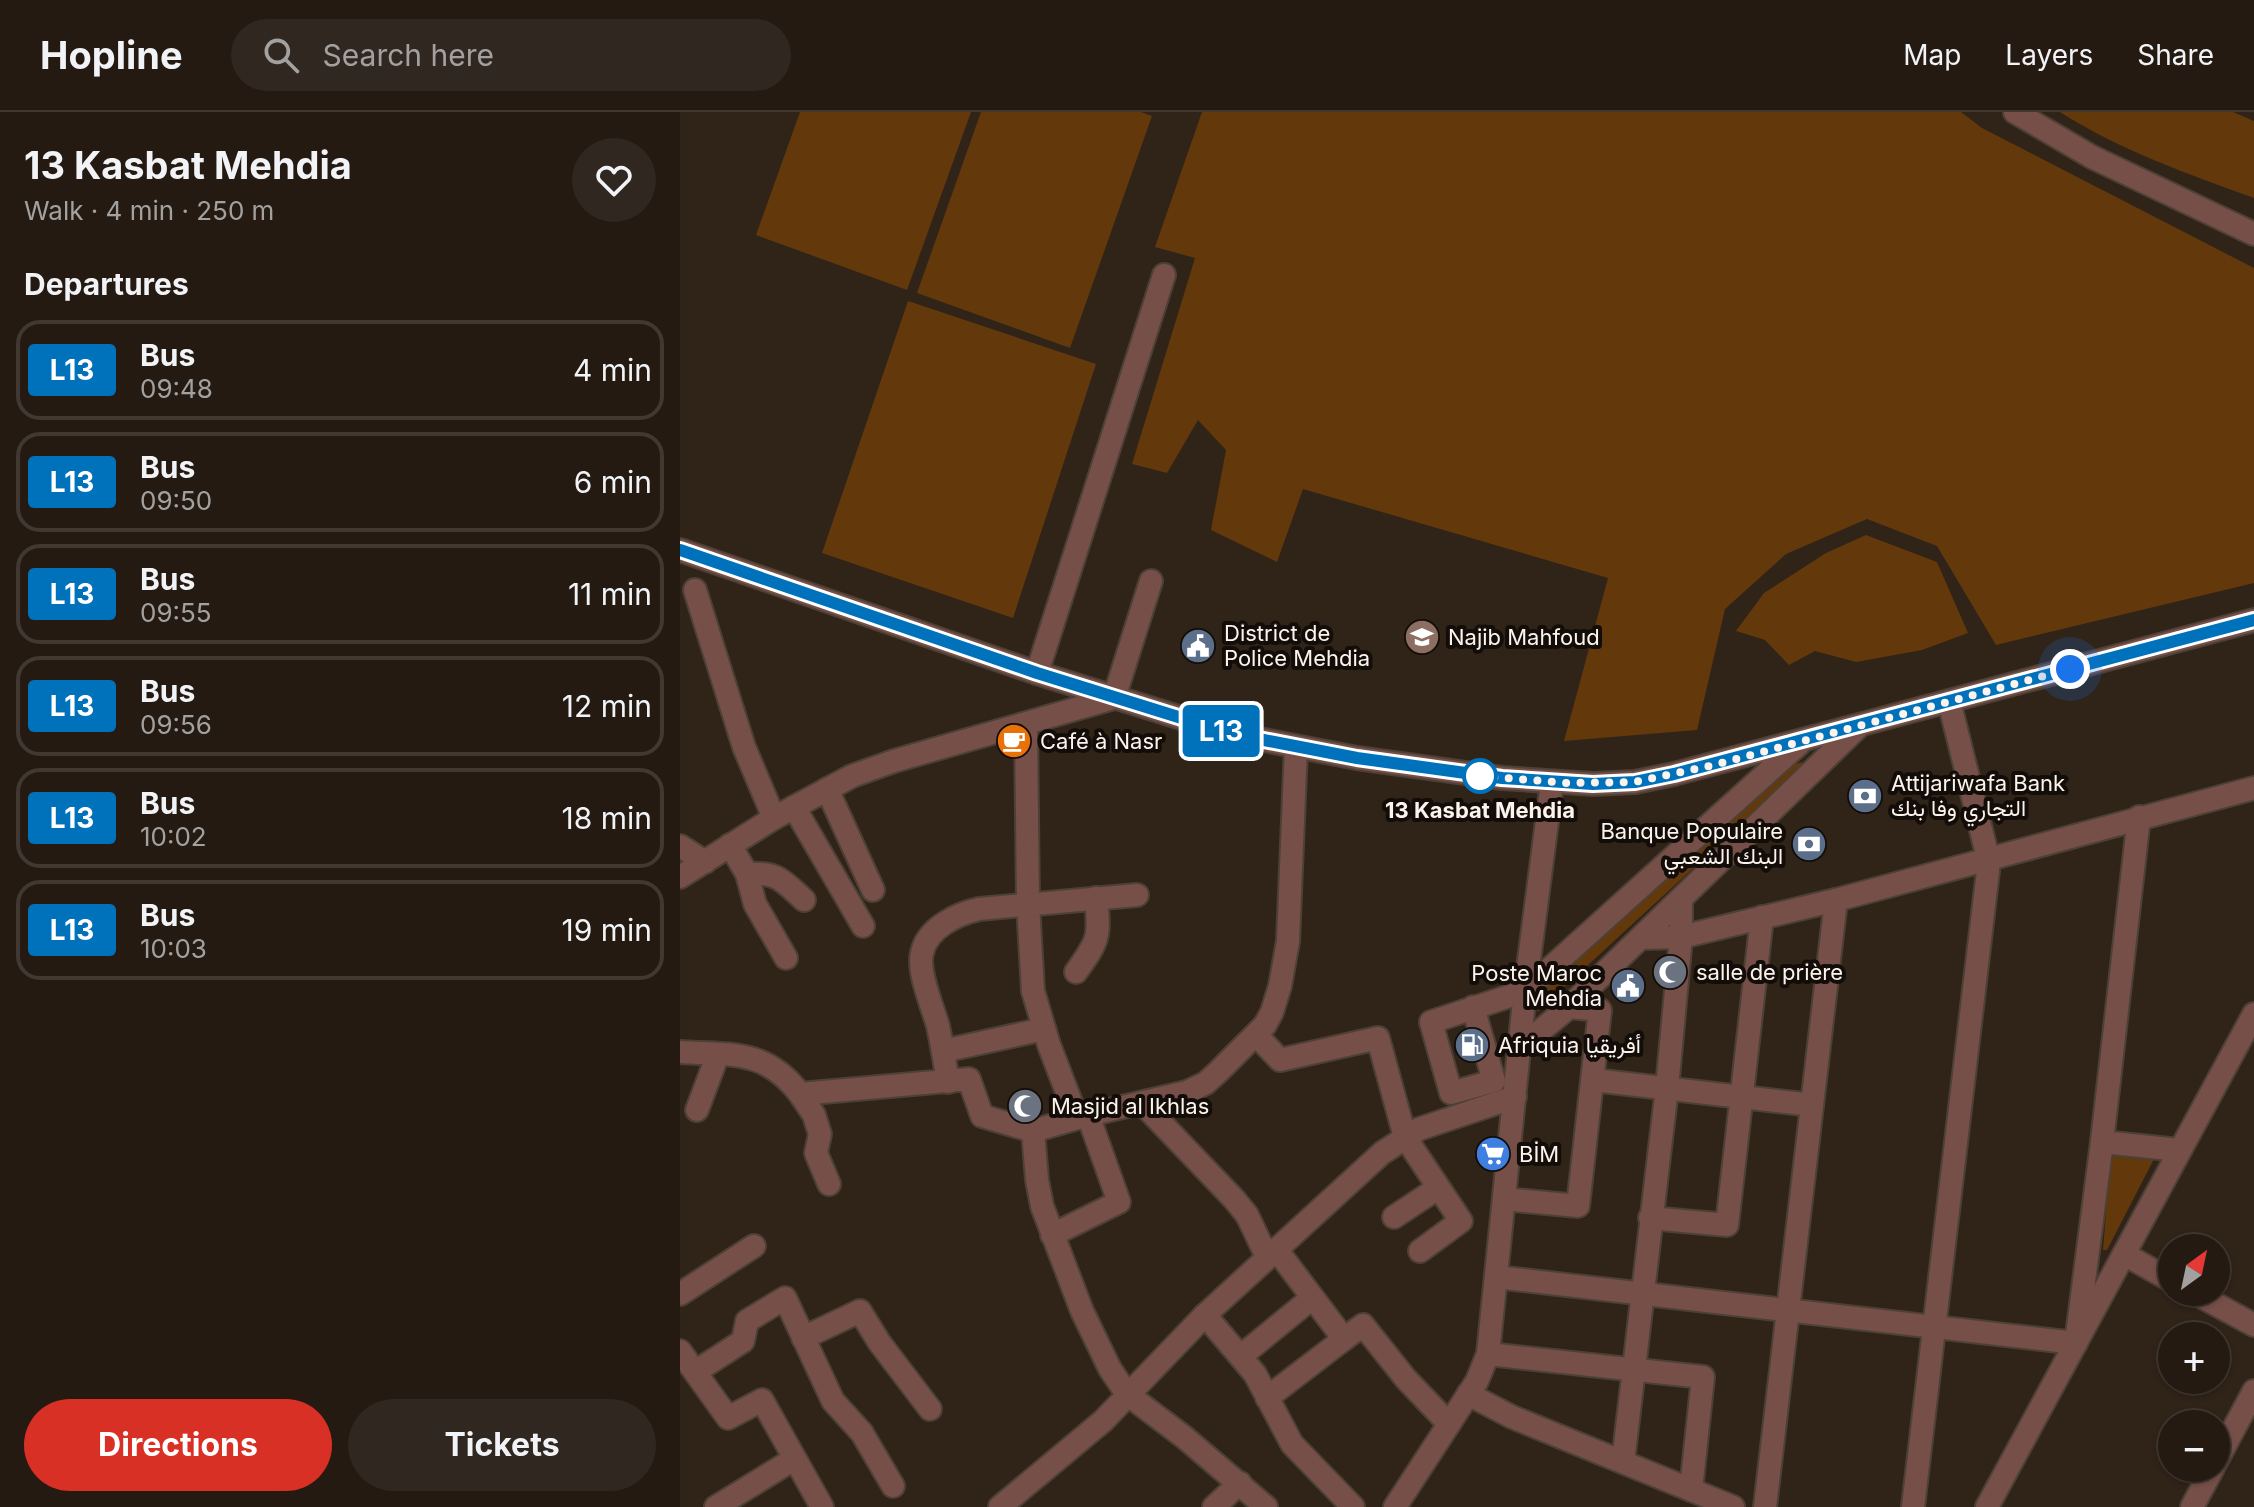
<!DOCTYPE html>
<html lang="en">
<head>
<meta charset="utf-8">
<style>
  :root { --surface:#241a12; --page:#302720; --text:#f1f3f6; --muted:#a3a19f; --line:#413832; --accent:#d93025 }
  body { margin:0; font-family:Inter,Vazirmatn,sans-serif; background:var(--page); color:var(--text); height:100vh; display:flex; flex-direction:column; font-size:30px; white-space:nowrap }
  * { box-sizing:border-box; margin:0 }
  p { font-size:26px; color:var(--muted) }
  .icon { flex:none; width:44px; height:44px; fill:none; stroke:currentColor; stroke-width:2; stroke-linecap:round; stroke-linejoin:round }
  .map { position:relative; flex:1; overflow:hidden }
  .panel { display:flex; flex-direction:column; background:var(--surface); width:680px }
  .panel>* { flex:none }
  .badge { padding:0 16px; border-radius:6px; font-size:28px; line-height:52px }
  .needle { width:52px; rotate:33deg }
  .buttons { position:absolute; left:1478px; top:1122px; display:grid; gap:16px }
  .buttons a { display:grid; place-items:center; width:72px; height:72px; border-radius:50%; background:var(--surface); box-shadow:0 2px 6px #0004,0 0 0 2px var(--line); font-size:40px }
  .you { position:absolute; width:40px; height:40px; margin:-20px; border:6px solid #fff; border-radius:50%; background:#1a73e8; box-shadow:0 0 0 12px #1a73e833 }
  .map>.badge { position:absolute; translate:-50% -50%; box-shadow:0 0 0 4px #fff }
  h2 { padding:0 24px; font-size:30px; line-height:72px }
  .round { display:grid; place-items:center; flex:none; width:84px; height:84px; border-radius:42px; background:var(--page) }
  .overview { display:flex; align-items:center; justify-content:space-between; height:136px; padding:0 24px }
  h1 { font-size:38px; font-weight:700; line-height:60px }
  .action { display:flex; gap:16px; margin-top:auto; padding:16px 24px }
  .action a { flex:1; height:92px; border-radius:48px; background:var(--accent); color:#fff; font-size:32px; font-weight:700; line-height:92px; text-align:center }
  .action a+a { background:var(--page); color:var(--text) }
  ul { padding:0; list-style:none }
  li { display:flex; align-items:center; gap:24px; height:100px; margin:0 16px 12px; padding:0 8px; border:4px solid var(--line); border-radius:24px }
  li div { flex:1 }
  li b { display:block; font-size:30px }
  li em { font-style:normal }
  li .badge { min-width:88px; font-weight:700; text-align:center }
  header { display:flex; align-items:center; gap:48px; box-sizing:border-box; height:112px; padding:0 40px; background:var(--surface); border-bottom:2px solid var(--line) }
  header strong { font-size:38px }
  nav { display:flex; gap:44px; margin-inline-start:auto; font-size:28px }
  .search { width:560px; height:72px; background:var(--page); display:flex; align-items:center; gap:20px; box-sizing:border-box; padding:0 28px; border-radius:44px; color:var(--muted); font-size:30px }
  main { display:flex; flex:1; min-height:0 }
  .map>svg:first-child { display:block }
</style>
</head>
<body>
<header>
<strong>Hopline</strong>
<div class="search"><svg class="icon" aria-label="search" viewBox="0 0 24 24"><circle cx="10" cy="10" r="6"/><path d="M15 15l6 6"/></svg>Search here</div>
<nav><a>Map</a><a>Layers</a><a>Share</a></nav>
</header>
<main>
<section class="panel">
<div class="overview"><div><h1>13 Kasbat Mehdia</h1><p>Walk · 4 min · 250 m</p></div><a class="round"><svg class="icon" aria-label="heart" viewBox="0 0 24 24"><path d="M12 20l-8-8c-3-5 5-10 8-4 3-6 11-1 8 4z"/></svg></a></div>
<h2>Departures</h2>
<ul>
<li><span class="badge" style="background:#0072bc;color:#fff">L13</span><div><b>Bus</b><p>09:48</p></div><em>4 min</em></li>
<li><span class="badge" style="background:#0072bc;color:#fff">L13</span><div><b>Bus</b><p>09:50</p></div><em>6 min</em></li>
<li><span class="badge" style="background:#0072bc;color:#fff">L13</span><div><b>Bus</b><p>09:55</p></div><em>11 min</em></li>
<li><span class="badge" style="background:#0072bc;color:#fff">L13</span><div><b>Bus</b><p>09:56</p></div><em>12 min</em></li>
<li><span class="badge" style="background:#0072bc;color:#fff">L13</span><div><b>Bus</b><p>10:02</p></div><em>18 min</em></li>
<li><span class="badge" style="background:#0072bc;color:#fff">L13</span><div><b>Bus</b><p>10:03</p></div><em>19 min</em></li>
</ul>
<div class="action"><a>Directions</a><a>Tickets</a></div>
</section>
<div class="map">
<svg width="1574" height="1395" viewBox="0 0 1574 1395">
  <rect width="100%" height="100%" fill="#302318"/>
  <!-- green -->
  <g fill="#63390c">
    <polygon points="120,0 291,0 227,178 76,123"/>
    <polygon points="301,0 461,0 472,4 390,236 237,181"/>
    <polygon points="522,0 1281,0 1302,16 1574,156 1574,471 1316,533 1257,434 1187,407 1106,442 1045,497 1017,618 884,629 928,466 623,377 597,450 531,418 546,338 518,308 487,361 452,352 515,146 475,135"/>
    <path d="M1380 0H1553L1574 9V86C1508 62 1439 38 1380 0Z"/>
    <polygon points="228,189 416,252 333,506 142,441"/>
    <polygon points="1186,423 1257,450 1288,521 1242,538 1176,550 1135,539 1109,553 1085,528 1056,519 1084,481 1146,441"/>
    <polygon points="1122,650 1122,656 857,900 857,885 1112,653"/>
    <polygon points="1431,1039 1476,1043 1427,1138 1423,1138"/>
  </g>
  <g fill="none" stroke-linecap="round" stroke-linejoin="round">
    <!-- minor casing -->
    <g stroke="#4d4036" stroke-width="26">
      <g id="minor">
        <polyline points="1335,0 1412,45 1574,122"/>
        <polyline points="0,438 357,561 553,622 677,646 822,666 913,672 955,670 994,662 1574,508"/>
        <polyline points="15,478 64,635 94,706"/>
        <polyline points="357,561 484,163"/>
        <polyline points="346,613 348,792 353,879 369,933 397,1006"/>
        <polyline points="147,677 193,778"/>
        <polyline points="114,695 183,814"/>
        <polyline points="50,733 67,762 75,792 106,846"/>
        <polyline points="0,734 25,750"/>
        <path d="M67 762C98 760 102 768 124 788"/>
        <polyline points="0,765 94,706 172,664 214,649 434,586 471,469"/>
        <polyline points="962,826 1001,825 1156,788 1574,676"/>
        <path d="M396 860C419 828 420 825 416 786"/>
        <polyline points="793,895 814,969 771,981 751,910 845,879 1119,632"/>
        <polyline points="577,924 600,948 698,926 725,1025 781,1109 740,1139"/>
        <polyline points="840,936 889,895 1178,615"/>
        <polyline points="263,939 364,917"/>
        <path d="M0 940C51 943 86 937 120 982L289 967 302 1004 353 1019"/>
        <polyline points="913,968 1132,993"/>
        <path d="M268 970C265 951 262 933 258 914 253 896 237 859 242 841 247 816 277 802 299 797L457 783"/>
        <polyline points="120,982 134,1003 140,1022 136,1041 149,1072"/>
        <polyline points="462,991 554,1087 567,1103 587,1145"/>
        <polyline points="17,998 38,942"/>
        <polyline points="1422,1030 1499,1038"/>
        <polyline points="824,1087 898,1094 920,898 889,895"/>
        <polyline points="714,1105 758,1076"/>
        <polyline points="970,1106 1047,1113 1082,805"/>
        <polyline points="372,1123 439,1090 408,1003"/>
        <polyline points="596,1137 664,1227 683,1213 726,1267 769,1312"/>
        <polyline points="1444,1142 1492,1169"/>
        <polyline points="816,1165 1396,1231 1422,1030 1459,705"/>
        <polyline points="1513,1180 1574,1213"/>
        <polyline points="0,1182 74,1134"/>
        <polyline points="525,1203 575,1262 612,1332 673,1395"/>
        <polyline points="123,1226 180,1199 199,1230 250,1297"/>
        <polyline points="0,1239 48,1306 82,1288 142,1395"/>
        <polyline points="808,1242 1023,1265 1011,1378"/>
        <polyline points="561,1244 632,1186"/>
        <polyline points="15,1260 63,1229 67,1209 105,1186 153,1289 182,1321 213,1374"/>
        <polyline points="788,1282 832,1305 1053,1395"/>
        <polyline points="587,1286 664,1227"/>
        <polyline points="943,1350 987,976 1001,825 1001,789"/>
        <polyline points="1536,1350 1574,1279"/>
        <polyline points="36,1395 114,1347"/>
        <polyline points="320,1395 423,1309 525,1203 702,1041 739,1017 835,985"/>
        <polyline points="534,1395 560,1371"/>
        <polyline points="586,1395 504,1325 447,1282 430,1257 402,1199 362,1094 357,1068 353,1019 408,1003 507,980 526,971 539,959 585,913 592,900 600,874 608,829 616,635"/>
        <polyline points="715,1395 797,1269 808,1242 845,879 872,671"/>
        <polyline points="1085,1395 1156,788"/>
        <polyline points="1233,1395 1308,759 1308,746 1269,589"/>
        <polyline points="1307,1395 1574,902"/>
        <polyline points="1512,1395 1533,1356"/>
      </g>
    </g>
    <!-- minor -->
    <use href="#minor" stroke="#764f48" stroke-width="22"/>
  </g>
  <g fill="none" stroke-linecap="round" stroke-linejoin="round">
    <!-- line casing -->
    <g stroke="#fff" stroke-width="18">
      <polyline id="line" points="0,438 357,561 553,622 677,646 822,666 913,672 955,670 994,662 1574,508"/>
    </g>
    <!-- line -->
    <use href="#line" stroke="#0072bc" stroke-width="12"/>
    <!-- walk -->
    <polyline stroke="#fcf3ec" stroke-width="8" stroke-dasharray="0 14.4" points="800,664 887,671 955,670 1034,653 1390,557"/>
  </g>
  <!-- icons -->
  <defs>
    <g id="school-disc" transform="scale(1.8)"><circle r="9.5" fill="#8d6e63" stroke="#130d09"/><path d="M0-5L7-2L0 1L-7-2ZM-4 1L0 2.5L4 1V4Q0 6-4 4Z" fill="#fff"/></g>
    <g id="civic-disc" transform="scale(1.8)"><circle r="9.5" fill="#5c6f8a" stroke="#130d09"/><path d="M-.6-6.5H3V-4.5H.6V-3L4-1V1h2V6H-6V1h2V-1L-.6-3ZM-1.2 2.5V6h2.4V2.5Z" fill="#fff"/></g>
    <g id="cafe-disc" transform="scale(1.8)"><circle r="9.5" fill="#e8710a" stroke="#130d09"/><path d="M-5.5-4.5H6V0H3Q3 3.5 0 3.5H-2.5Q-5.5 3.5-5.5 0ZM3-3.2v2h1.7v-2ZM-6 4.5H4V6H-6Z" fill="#fff"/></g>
    <g id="bank-disc" transform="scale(1.8)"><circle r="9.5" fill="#5c6f8a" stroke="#130d09"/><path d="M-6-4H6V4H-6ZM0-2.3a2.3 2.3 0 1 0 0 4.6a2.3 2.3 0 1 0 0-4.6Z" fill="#fff"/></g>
    <g id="mosque-disc" transform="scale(1.8)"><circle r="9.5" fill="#6b7280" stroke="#130d09"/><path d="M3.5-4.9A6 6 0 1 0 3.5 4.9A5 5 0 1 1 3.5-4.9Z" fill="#fff"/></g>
    <g id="fuel-disc" transform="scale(1.8)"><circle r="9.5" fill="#5c6f8a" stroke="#130d09"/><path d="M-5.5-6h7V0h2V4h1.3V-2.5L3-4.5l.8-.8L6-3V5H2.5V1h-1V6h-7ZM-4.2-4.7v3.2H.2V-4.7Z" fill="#fff"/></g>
    <g id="supermarket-disc" transform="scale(1.8)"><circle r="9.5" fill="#3f7fe0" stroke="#130d09"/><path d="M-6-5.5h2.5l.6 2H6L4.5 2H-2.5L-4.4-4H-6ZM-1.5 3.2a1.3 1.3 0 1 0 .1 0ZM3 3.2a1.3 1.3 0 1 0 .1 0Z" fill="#fff"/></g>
  </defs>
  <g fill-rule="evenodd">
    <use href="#school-disc" x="742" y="525"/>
    <use href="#civic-disc" x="518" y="534"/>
    <use href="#cafe-disc" x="334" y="629"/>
    <use href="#bank-disc" x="1185" y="684"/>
    <use href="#bank-disc" x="1129" y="732"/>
    <use href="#mosque-disc" x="990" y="860"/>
    <use href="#civic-disc" x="948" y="874"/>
    <use href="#fuel-disc" x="792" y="933"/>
    <use href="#mosque-disc" x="345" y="994"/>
    <use href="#supermarket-disc" x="813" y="1042"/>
  </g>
  <!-- markers -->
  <circle fill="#fff" stroke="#0072bc" stroke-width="4" cx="800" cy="664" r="16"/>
  <g text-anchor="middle" stroke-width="8" stroke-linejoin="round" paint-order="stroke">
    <!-- poi labels -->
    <g font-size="22" fill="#fcf3ec" stroke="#130d09" text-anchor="start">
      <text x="544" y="529">District de<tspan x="544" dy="25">Police Mehdia</tspan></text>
      <text x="768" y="533">Najib Mahfoud</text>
      <text x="360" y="637">Café à Nasr</text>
      <text x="1211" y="679">Attijariwafa Bank<tspan x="1211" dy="25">التجاري وفا بنك</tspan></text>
      <text x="1103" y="727" text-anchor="end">Banque Populaire<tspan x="1103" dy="25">البنك الشعبي</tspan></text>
      <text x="1016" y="868">salle de prière</text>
      <text x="922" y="869" text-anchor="end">Poste Maroc<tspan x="922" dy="25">Mehdia</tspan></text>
      <text x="818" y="941">Afriquia أفريقيا</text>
      <text x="371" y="1002">Masjid al Ikhlas</text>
      <text x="839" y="1050">BİM</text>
    </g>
    <!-- stop labels -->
    <g font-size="22" font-weight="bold" fill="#fcf3ec" stroke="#130d09">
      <text x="800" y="706">13 Kasbat Mehdia</text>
    </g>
  </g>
</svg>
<div class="buttons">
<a><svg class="needle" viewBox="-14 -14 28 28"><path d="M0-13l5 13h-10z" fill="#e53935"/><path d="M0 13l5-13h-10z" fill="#a3a19f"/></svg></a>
<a>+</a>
<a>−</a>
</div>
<div class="you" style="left:1390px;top:557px"></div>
<b class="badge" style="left:541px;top:619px;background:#0072bc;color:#fff">L13</b>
</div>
</main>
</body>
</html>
